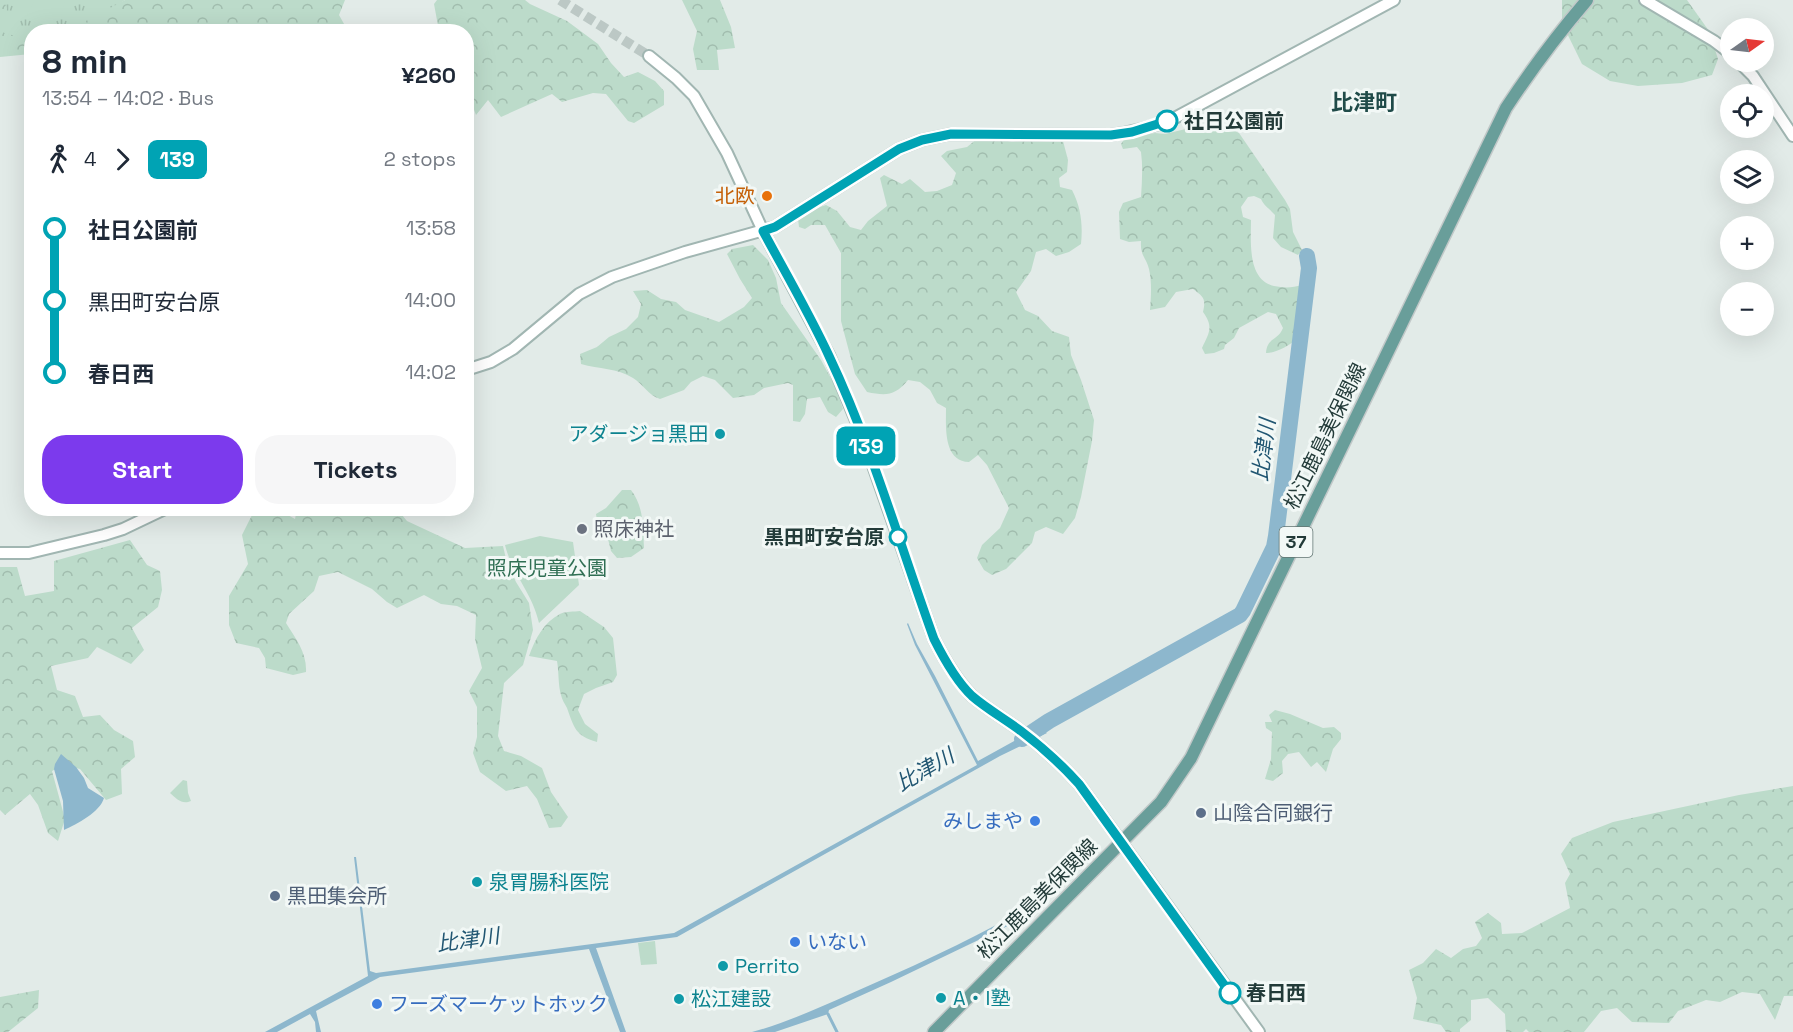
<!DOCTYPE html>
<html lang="en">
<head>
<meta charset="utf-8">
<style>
  :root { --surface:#fff; --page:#f6f6f7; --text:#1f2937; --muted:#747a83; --accent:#7c3aed }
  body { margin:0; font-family:"Space Grotesk","Noto Sans JP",sans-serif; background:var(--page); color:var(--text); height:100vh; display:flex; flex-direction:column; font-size:22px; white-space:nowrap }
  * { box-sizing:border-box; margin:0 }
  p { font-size:20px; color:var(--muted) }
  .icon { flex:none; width:33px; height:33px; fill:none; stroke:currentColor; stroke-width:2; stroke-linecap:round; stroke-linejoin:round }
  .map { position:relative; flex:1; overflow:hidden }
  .sheet { position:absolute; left:24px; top:24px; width:450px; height:492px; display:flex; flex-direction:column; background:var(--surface); border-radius:24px; box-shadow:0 6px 24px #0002 }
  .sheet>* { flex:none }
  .badge { padding:0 12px; border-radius:9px; font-size:21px; line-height:39px }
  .needle { width:39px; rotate:76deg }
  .buttons { position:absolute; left:1720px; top:18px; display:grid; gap:12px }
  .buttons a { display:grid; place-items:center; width:54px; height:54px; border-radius:50%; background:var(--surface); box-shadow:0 6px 24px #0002; font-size:30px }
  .map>.badge { position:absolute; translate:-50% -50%; box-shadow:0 0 0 3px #fff }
  .legs { display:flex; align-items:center; gap:9px; height:66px; padding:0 18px; font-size:20px }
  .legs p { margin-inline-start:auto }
  .overview { display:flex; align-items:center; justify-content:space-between; height:102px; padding:0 18px }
  h1 { font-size:33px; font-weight:700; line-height:45px }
  .action { display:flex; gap:12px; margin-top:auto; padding:12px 18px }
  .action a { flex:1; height:69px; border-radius:24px; background:var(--accent); color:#fff; font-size:24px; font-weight:700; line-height:69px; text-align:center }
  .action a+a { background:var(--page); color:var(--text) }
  ul { padding:0 18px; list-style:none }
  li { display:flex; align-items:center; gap:21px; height:72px; font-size:22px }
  li i { display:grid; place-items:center; width:9px; height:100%; margin:0 8px; background:currentColor }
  li i::after { content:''; width:15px; height:15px; margin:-8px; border:4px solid; border-radius:50%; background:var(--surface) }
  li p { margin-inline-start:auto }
  li:first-child i { background:linear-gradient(#0000 50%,currentColor 0) }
  li:last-child i { background:linear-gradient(currentColor 50%,#0000 0) }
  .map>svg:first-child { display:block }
</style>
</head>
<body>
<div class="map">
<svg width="1793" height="1032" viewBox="0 0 1793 1032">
  <defs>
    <pattern id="grass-tufts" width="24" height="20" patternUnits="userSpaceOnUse" patternTransform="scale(1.5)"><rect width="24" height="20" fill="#bcdbca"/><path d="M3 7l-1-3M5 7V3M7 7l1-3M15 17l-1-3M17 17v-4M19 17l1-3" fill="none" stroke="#a1bdae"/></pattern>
    <pattern id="forest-crowns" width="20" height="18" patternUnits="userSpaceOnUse" patternTransform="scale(1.5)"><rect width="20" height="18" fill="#bcdbca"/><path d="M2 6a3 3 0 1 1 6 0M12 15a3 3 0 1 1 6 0" fill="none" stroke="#a1bdae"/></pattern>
  </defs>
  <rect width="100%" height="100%" fill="#e2ebe8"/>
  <!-- grass -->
  <polygon fill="url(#grass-tufts)" points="0,0 125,0 79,31 32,32 31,49 0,33"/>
  <!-- forest -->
  <g fill="url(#forest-crowns)">
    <polygon points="0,0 3,0 7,8 4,33 31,40 31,54 0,57"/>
    <polygon points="125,0 345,0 339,15 348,31 61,31 71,29"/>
    <polygon points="437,0 525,0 530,4 567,21 598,44 611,63 624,77 638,72 655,81 664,91 664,105 634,123 628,121 606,94 593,93 562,102 552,94 501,117 488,100 476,115 467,91 466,32 439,31 434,4"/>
    <polygon points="682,0 720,0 731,27 735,48 717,50 719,70 697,70 693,49 697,31"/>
    <polygon points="1562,0 1687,0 1709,31 1718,59 1712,75 1682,83 1638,86 1610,81 1582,64 1562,23"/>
    <path d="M1198 126 1229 128 1239 133 1285 200 1290 209 1293 232 1302 250 1298 255 1281 247 1273 238 1275 215C1270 209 1264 206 1261 199L1254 196 1248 197 1241 207 1243 217 1251 220C1251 241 1247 280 1274 286 1284 288 1292 288 1302 285L1295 340C1291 345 1273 354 1266 353 1267 337 1278 341 1283 328L1276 314 1268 312 1239 328 1234 338 1225 345 1224 349 1214 353 1205 354 1202 348C1209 333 1214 327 1203 312 1206 299 1204 297 1193 289L1176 292 1165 307 1150 310C1151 297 1152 282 1149 269 1146 257 1140 256 1141 241L1129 242 1120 239 1119 212 1123 203 1141 197C1142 182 1143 167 1141 152L1137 147 1123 149 1121 144 1125 138 1155 133 1165 134Z"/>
    <path d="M978 138 999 139 1012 142 1031 140 1063 141 1068 160 1067 172 1059 178 1060 187 1072 190C1081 207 1083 225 1081 244L1069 252 1056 256 1046 249 1036 252 1031 271 1016 292 1025 310 1038 316 1052 331 1069 337 1071 355 1081 380 1094 420 1092 441 1081 497 1075 518 1063 534 1046 527 1035 532 1032 543 1006 569 992 575 984 570 977 558 982 545 1000 528 1009 508 987 465 978 455 969 462C943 461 946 427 946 408L937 403 930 390 920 382 908 380C895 396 886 396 867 392L855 374 841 321V253L825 225H811L805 229 799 227 798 219 805 212 826 205 837 211 850 227 861 230 868 221 887 206 880 178 884 175 902 184 910 179 925 192 937 191 952 185 956 173 941 156 947 151 967 147Z"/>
    <path d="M753 245 768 260 776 278 781 303 821 360 834 384 843 409 836 417 828 412 820 397 807 399 805 414 800 422 793 421V385L788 383 764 388 754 395 733 398 715 380 703 376 691 382 684 390 660 399C648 395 643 384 633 378 617 368 599 369 581 364L580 354 597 347 609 337 626 329 638 317 641 304 633 291 647 290 661 299 676 302 685 310 719 322 744 307 752 298 740 279 727 254 732 249Z"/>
    <path d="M622 490H631C644 507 643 527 644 548L631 557 617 558 611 551 608 539 604 530 597 521 596 514 606 508Z"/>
    <path d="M255 509H277L295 519 297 509H397L407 521 465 548 503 546 507 563 516 582 529 603 533 630 523 665 504 683 498 736 504 751 521 756 542 768 551 792 568 817 561 827 549 828 537 799 527 786 506 791 480 772 473 753 477 737V707L469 691 482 668 475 639 476 615 457 606 441 604 424 595 397 608 387 602 372 589 338 572 319 576 314 591 289 614 286 623C296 639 307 653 306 672L293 675 266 668 265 658 259 648 236 643 229 625V596L248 564 242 535Z"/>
    <polygon points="130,540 147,565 160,571 162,590 158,607 132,628 144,650 131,664 97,647 88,658 51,666 57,690 75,696 83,717 100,715 114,730 133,741 135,757 121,769 122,794 106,800 80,769 63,765 52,771 65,819 58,841 48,833 38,805 30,794 5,815 0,810 0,567 17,567 25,596 54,591 54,561"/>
    <path d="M580 611 604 627 613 638 617 675 613 682 596 688 584 694 578 710 585 724 598 734 597 742C575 736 574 727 567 708 565 704 562 700 561 695 558 685 559 672 557 661L529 656C535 639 544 622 560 614 566 611 574 612 580 611Z"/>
    <polygon points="1275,710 1290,714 1323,728 1334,727 1341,733 1341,739 1333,749 1326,772 1317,762 1311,767 1299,752 1288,754 1282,761 1283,773 1273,781 1265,779 1271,759 1272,732 1266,728 1265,722 1272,722 1269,715"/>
    <polygon points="1793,786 1793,996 1784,996 1775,1020 1760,994 1742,992 1720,1002 1706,1000 1678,1011 1669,1023 1632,1022 1617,1008 1601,1011 1584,1032 1529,1032 1526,1029 1523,1032 1506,1032 1505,1014 1488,998 1471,1000 1471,1020 1460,1029 1460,1032 1446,1032 1441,1025 1413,1019 1417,998 1409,970 1423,963 1436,949 1451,958 1463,949 1476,946 1482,938 1475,922 1488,913 1501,923 1502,934 1522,933 1570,908 1565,883 1570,874 1561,854 1572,838 1613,822 1739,795"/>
    <polygon points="39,990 38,1008 8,1032 0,1032 0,997"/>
  </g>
  <!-- park -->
  <g fill="#bcdbca">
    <polygon points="35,0 65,0 61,16 52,26 39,24 28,19 27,14"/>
    <path d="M540 536 573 542 579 585 539 623C532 592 513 576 505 545Z"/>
    <path d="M183 780 187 781 188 793 191 801C182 805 177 799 170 793Z"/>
    <polygon points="655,941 657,964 641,965 638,943"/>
  </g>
  <!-- water -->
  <g fill="#8db7cd">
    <polygon points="908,623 917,644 935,676 978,761 1016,740 1038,726 1047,733 1000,756 677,937 596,948 626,1032 620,1032 589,949 380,977 316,1011 321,1032 316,1032 315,1022 310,1014 277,1032 265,1032 368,976 354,857 356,857 370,971 376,973 674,933 977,765 915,645 907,624"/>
    <path d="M61 754 76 767 84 778 88 788 104 798C100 812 77 824 64 830L63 801 54 769 55 764Z"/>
    <path d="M1093 848 1095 850 1094 852 1027 918 1022 919 891 982 829 1010 828 1014 775 1032H752C786 1023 818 1008 850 994 908 969 965 943 1020 912L1023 913 1040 896 1045 894Z"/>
  </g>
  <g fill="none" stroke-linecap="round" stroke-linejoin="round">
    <!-- stream -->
    <polyline stroke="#8db7cd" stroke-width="3" points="828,1014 837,1032"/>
    <!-- river -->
    <polyline stroke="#8db7cd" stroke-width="16" points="1022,739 1049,721 1240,615 1243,611 1274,547 1276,536 1309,268 1307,256"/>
    <!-- secondary-tunnel -->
    <polyline stroke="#bcc8c5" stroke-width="10" stroke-dasharray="10 5" stroke-linecap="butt" points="560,0 649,56"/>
    <!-- secondary casing -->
    <g stroke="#a1b6b2" stroke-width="14">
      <g id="secondary">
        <polyline points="1645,0 1714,41 1731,54"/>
        <path d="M649 56 676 78 694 96 727 153 763 231 829 355 864 440 934 639C944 659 956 680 972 696 987 709 1005 719 1021 731 1042 747 1061 764 1079 784L1259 1032"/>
        <polyline points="1739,62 1753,76 1793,136"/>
        <path d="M466 370 491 362 513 349 579 294 612 277 685 252 775 227 899 149 922 140 951 134 1111 135C1132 132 1151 127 1171 120L1394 0"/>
        <polyline points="0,553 29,553 104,535 123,529 167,508"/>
      </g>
    </g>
    <!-- primary casing -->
    <g stroke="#c1c8c8" stroke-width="15">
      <path id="primary" d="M934 1032 1161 802 1191 758 1506 108C1531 70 1557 35 1587 0"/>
    </g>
    <!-- secondary -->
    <use href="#secondary" stroke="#fff" stroke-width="10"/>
    <!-- primary -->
    <use href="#primary" stroke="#699e9a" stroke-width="12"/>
  </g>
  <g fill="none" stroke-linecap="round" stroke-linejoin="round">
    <!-- line-1 casing -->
    <g stroke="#fff" stroke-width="14">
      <path id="line-1" d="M1167 121 1132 132 1111 135 951 134 922 140 899 149 775 227 763 231C785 272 809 313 829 356 872 447 900 545 934 639 944 659 956 681 972 696 987 709 1005 719 1021 731 1042 747 1061 764 1079 784L1230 993"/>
    </g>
    <!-- line-1 -->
    <use href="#line-1" stroke="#00a3b4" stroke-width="9"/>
  </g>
  <!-- markers -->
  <g fill="#fff" stroke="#00a3b4" stroke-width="3">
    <circle cx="1167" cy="121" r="10"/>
    <circle cx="898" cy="537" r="8"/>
    <circle cx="1230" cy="993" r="10"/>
  </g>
  <circle fill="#e8710a" stroke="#f2f8f6" stroke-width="2" cx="767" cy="196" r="6"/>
  <g fill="#0f9aa8" stroke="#f2f8f6" stroke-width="2">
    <circle cx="720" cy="434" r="6"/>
    <circle cx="477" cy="882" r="6"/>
    <circle cx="723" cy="966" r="6"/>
    <circle cx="941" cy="998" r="6"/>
    <circle cx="679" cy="999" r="6"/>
  </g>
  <circle fill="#6b7280" stroke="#f2f8f6" stroke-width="2" cx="582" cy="529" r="6"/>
  <g fill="#5c6f8a" stroke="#f2f8f6" stroke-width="2">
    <circle cx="1201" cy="813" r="6"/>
    <circle cx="275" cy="896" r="6"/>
  </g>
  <g fill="#3f7fe0" stroke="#f2f8f6" stroke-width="2">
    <circle cx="1035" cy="821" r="6"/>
    <circle cx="795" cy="942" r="6"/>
    <circle cx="377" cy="1004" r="6"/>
  </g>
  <g text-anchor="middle" stroke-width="6" stroke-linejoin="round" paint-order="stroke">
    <!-- shield labels -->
    <rect fill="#f2f8f6" stroke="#617472" stroke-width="1.5" x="1279.5" y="527" width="33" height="30" rx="4.5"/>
    <g font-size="18" font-weight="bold" fill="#233b39">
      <text x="1296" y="548">37</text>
    </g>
    <!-- stop labels -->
    <g font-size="20" font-weight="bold" fill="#233b39" stroke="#f2f8f6" text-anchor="start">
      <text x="1184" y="128">社日公園前</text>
      <text x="884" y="544" text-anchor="end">黒田町安台原</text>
      <text x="1246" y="1000">春日西</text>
    </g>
    <!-- food labels -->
    <g font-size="20" fill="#c56008" stroke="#f2f8f6" text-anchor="end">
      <text x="755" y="203">北欧</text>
    </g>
    <!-- culture labels -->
    <g font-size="20" fill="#0d838f" stroke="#f2f8f6" text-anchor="start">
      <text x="708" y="441" text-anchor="end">アダージョ黒田</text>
      <text x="489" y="889">泉胃腸科医院</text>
      <text x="735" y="973">Perrito</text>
      <text x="953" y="1005">A・I塾</text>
      <text x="691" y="1006">松江建設</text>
    </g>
    <!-- street labels -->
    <g font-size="20" fill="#233b39" stroke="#f2f8f6">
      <text transform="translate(1325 436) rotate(-64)" y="7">松江鹿島美保関線</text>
      <text transform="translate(1037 899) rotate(-45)" y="7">松江鹿島美保関線</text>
    </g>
    <!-- worship labels -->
    <g font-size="20" fill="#5b616d" stroke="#f2f8f6" text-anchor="start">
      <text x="594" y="536">照床神社</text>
    </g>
    <!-- park labels -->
    <g font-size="20" fill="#306f54" stroke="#f2f8f6">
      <text x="547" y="575">照床児童公園</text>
    </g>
    <!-- service labels -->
    <g font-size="20" fill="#4e5e75" stroke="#f2f8f6" text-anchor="start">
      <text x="1213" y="820">山陰合同銀行</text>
      <text x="287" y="903">黒田集会所</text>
    </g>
    <!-- shop labels -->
    <g font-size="20" fill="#366cbe" stroke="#f2f8f6" text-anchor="start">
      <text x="1023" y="828" text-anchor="end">みしまや</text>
      <text x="807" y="949">いない</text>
      <text x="389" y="1011">フーズマーケットホック</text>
    </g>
    <!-- water labels -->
    <g font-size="21" font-style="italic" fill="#215672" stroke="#f2f8f6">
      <text transform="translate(1264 450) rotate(-83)" y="7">比津川</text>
      <text transform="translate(925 770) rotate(-30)" y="7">比津川</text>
      <text transform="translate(468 940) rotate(-8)" y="7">比津川</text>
    </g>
    <!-- quarter labels -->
    <g font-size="22" font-weight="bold" fill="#204b49" stroke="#f2f8f6">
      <text x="1364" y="110">比津町</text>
    </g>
  </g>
</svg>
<div class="buttons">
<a><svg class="needle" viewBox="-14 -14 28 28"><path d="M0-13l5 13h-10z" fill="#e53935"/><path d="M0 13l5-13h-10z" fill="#747a83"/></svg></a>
<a><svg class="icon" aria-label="locate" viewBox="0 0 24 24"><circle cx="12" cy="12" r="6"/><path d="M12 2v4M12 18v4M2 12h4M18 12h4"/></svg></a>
<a><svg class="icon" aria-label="layers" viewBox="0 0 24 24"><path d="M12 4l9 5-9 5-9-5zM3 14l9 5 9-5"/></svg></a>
<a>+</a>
<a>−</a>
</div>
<b class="badge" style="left:866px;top:446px;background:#00a3b4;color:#fff">139</b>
<section class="sheet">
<div class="overview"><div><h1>8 min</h1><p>13:54 – 14:02 · Bus</p></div><b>¥260</b></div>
<div class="legs"><svg class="icon" aria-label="walk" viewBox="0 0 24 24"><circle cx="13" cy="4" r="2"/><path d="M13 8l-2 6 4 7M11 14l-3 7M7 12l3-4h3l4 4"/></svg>4<svg class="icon" aria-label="forward" viewBox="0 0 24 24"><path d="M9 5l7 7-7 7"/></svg><b class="badge" style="background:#00a3b4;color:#fff">139</b><p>2 stops</p></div>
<ul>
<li><i style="color:#00a3b4"></i><b>社日公園前</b><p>13:58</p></li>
<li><i style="color:#00a3b4"></i><span>黒田町安台原</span><p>14:00</p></li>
<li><i style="color:#00a3b4"></i><b>春日西</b><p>14:02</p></li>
</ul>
<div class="action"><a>Start</a><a>Tickets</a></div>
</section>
</div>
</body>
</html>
